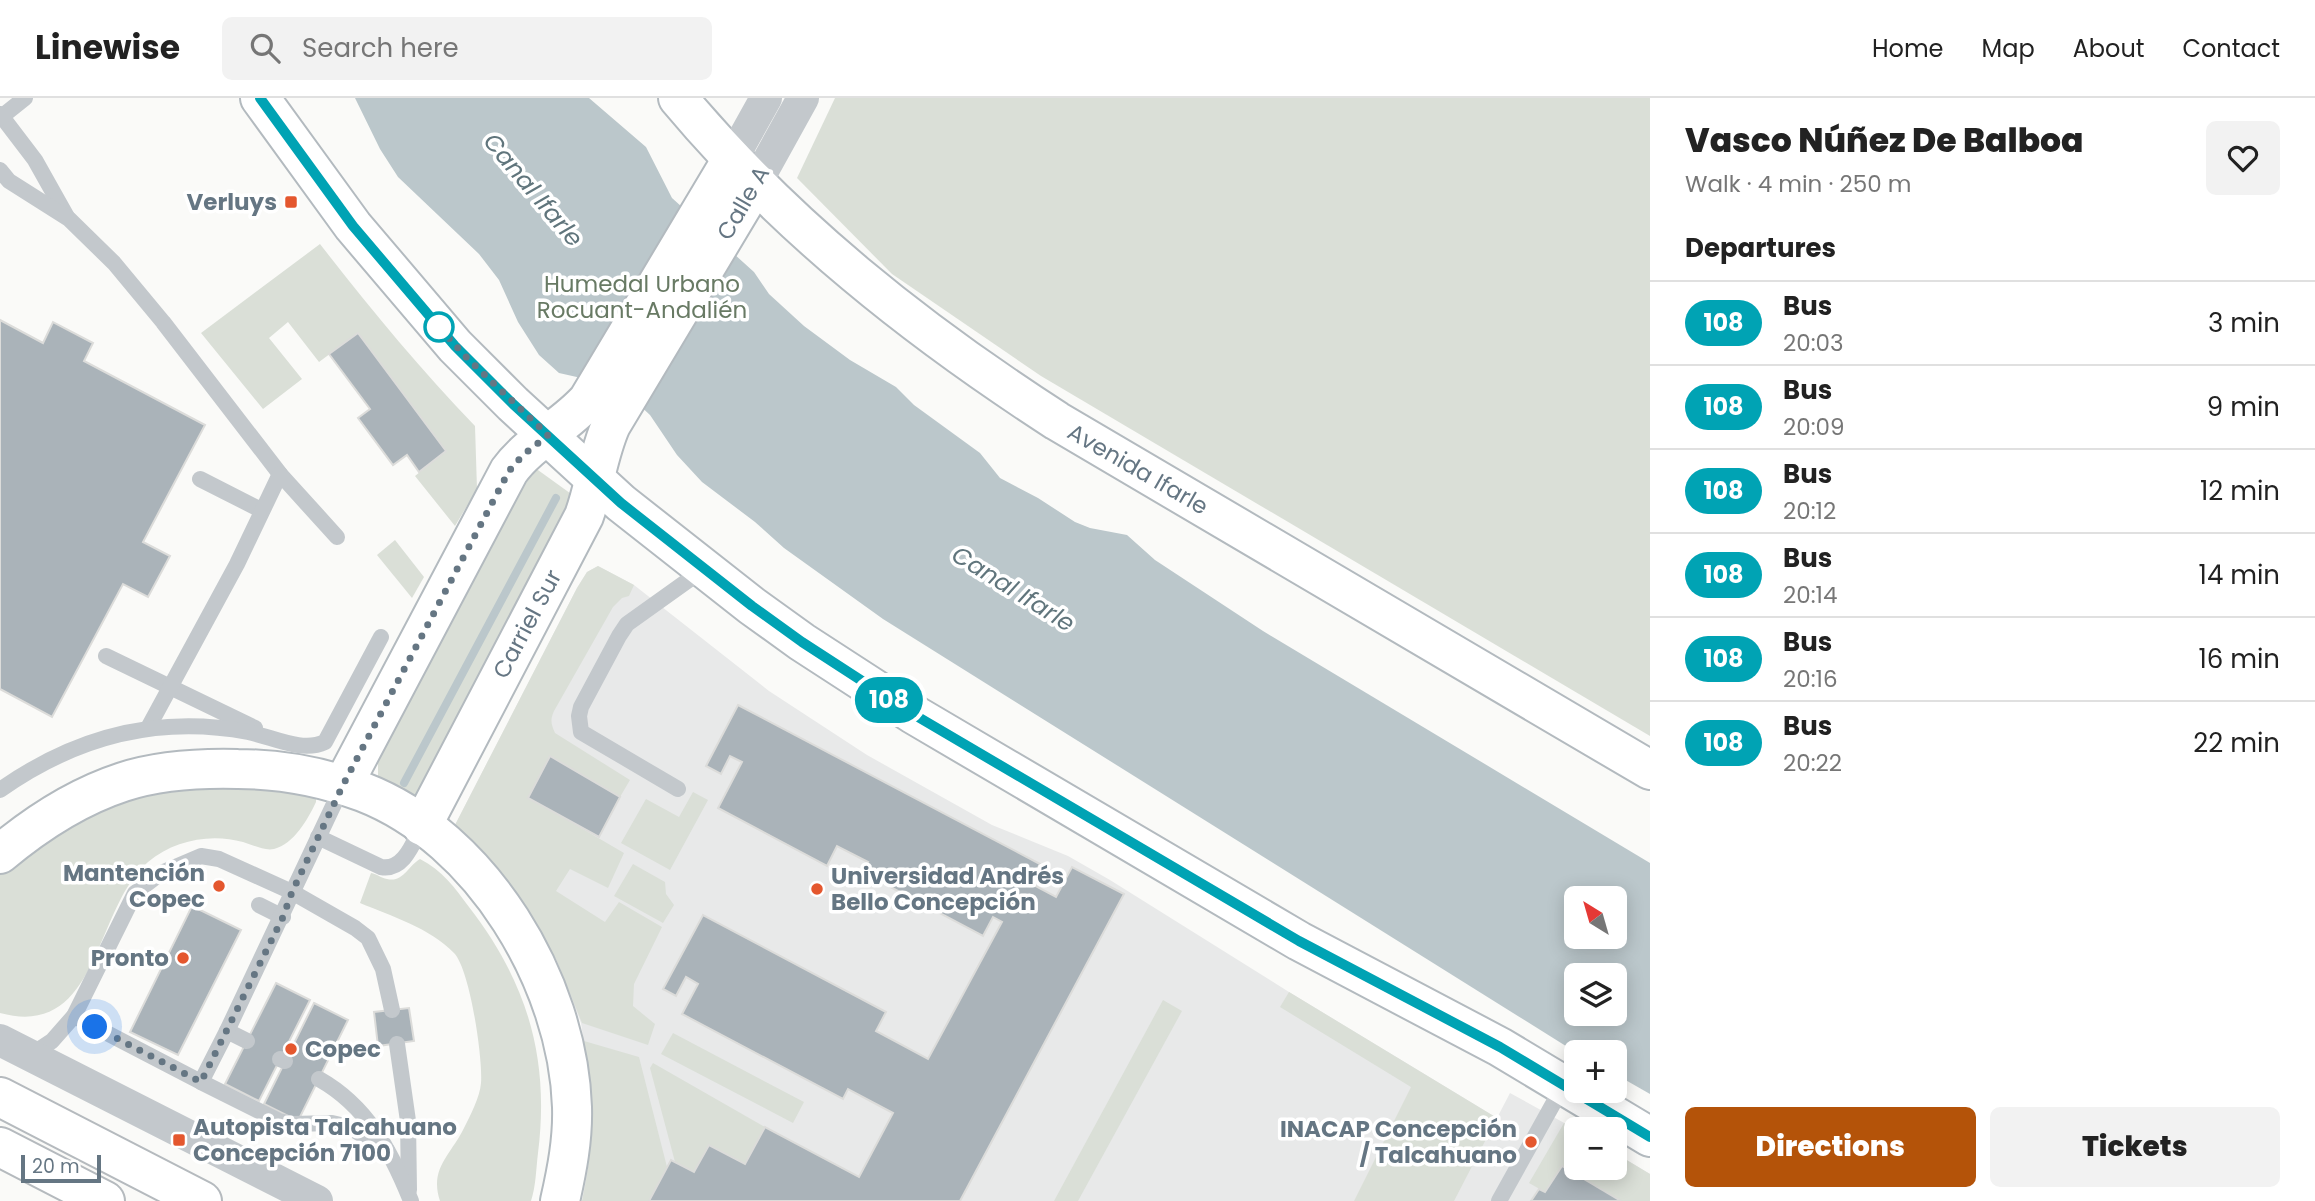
<!DOCTYPE html>
<html lang="en">
<head>
<meta charset="utf-8">
<style>
  :root { --surface:#fff; --page:#f2f2f2; --text:#222; --muted:#767676; --line:#e0e0e0; --accent:#b45309 }
  body { margin:0; font-family:Poppins,sans-serif; background:var(--page); color:var(--text); height:100vh; display:flex; flex-direction:column; font-size:26px; white-space:nowrap }
  * { box-sizing:border-box; margin:0 }
  p { font-size:23px; color:var(--muted) }
  .icon { flex:none; width:38px; height:38px; fill:none; stroke:currentColor; stroke-width:2; stroke-linecap:round; stroke-linejoin:round }
  .map { position:relative; flex:1; overflow:hidden }
  .details { display:flex; flex-direction:column; background:var(--surface); width:665px }
  .details>* { flex:none }
  .badge { padding:0 14px; border-radius:23px; font-size:24px; line-height:46px }
  .needle { width:46px; rotate:323deg }
  .tools { position:absolute; left:1564px; top:788px; display:grid; gap:14px }
  .tools a { display:grid; place-items:center; width:63px; height:63px; border-radius:10px; background:var(--surface); box-shadow:0 4px 18px #0003; font-size:35px }
  .scale { position:absolute; left:21px; bottom:18px; width:80px; box-sizing:border-box; padding-left:7px; border:4px solid #657683; border-top:0; font-size:19px; line-height:24px; white-space:nowrap; color:#657683; -webkit-text-stroke:5px #fff; paint-order:stroke }
  .you { position:absolute; width:35px; height:35px; margin:-18px; border:5px solid #fff; border-radius:50%; background:#1a73e8; box-shadow:0 0 0 10px #1a73e833 }
  .map>.badge { position:absolute; translate:-50% -50%; box-shadow:0 0 0 4px #fff }
  h2 { padding:0 35px; font-size:26px; line-height:63px }
  .round { display:grid; place-items:center; flex:none; width:74px; height:74px; border-radius:10px; background:var(--page) }
  .head { display:flex; align-items:center; justify-content:space-between; height:119px; padding:0 35px }
  h1 { font-size:33px; font-weight:800; line-height:52px }
  .primary-button { display:flex; gap:14px; margin-top:auto; padding:14px 35px }
  .primary-button a { flex:1; height:80px; border-radius:10px; background:var(--accent); color:#fff; font-size:28px; font-weight:800; line-height:80px; text-align:center }
  .primary-button a+a { background:var(--page); color:var(--text) }
  ul { padding:0; list-style:none }
  li { display:flex; align-items:center; gap:21px; height:84px; padding:0 35px; border-top:2px solid var(--line) }
  li div { flex:1 }
  li b { display:block; font-size:26px }
  li em { font-style:normal }
  li .badge { min-width:77px; font-weight:700; text-align:center }
  header { display:flex; align-items:center; gap:42px; box-sizing:border-box; height:98px; padding:0 35px; background:var(--surface); border-bottom:2px solid var(--line) }
  header strong { font-size:33px }
  nav { display:flex; gap:38px; margin-inline-start:auto; font-size:24px }
  .search { width:490px; height:63px; background:var(--page); display:flex; align-items:center; gap:18px; box-sizing:border-box; padding:0 24px; border-radius:10px; color:var(--muted); font-size:26px }
  main { display:flex; flex:1; min-height:0 }
  .map>svg:first-child { display:block }
</style>
</head>
<body>
<header>
<strong>Linewise</strong>
<div class="search"><svg class="icon" aria-label="search" viewBox="0 0 24 24"><circle cx="10" cy="10" r="6"/><path d="M15 15l6 6"/></svg>Search here</div>
<nav><a>Home</a><a>Map</a><a>About</a><a>Contact</a></nav>
</header>
<main>
<div class="map">
<svg width="1650" height="1103" viewBox="0 0 1650 1103">
  <rect width="100%" height="100%" fill="#fafaf8"/>
  <!-- built -->
  <polygon fill="#e8e9e9" points="598,468 634,487 769,593 867,657 992,727 1068,758 1110,782 1289,894 1497,1020 1510,995 1577,1032 1577,1069 1615,1069 1615,1055 1650,1076 1650,1103 582,1103 590,1057 593,1010 581,925 556,861 517,800 455,727 577,490 587,474"/>
  <!-- green -->
  <g fill="#dadfd7">
    <polygon points="835,0 1650,0 1650,638 1041,278 892,176 797,80"/>
    <path d="M320 146C369 209 419 270 475 328L477 391 455 428 415 378 446 353 358 235 319 264 288 224 269 240 302 281 263 311 201 235Z"/>
    <polygon points="531,367 574,398 419,695 407,701 378,682 378,663"/>
    <polygon points="395,442 424,479 412,500 377,457"/>
    <path d="M598 468 634 487 629 498 622 500 613 509 554 613C550 622 551 626 555 635L630 682 620 699 550 659 528 699 624 755 608 790 570 771 556 793 605 824 619 804 662 829 634 886 633 908 655 926 648 947 582 925 556 861 517 800 459 736 455 727 577 490 587 474Z"/>
    <path d="M226 683 311 696 316 700V704C308 721 294 746 274 751 264 753 253 747 243 744 211 735 174 742 148 764 93 811 100 942 0 915V774L32 746 131 697Z"/>
    <polygon points="693,694 708,702 670,772 621,745 646,701 679,719"/>
    <path d="M420 761C442 772 455 790 469 809 527 884 550 960 538 1055 536 1071 536 1088 531 1103H440C429 1070 451 1057 464 1030 470 1018 480 999 481 985 483 961 470 871 454 855 430 830 391 818 360 805L371 775C377 776 381 780 387 781 403 785 408 768 420 761Z"/>
    <polygon points="633,766 665,784 666,796 674,807 663,825 614,798"/>
    <polygon points="1289,894 1497,1020 1454,1103 1354,1103 1411,989 1280,909"/>
    <polygon points="1163,902 1182,913 1078,1103 1054,1103"/>
    <polygon points="673,935 804,1004 793,1025 661,956"/>
    <path d="M584 943 639 959 667 1069 649 1103H582C595 1045 593 1001 584 943Z"/>
    <polygon points="653,965 765,1029 745,1066 709,1047 694,1074 675,1064 650,970"/>
    <polygon points="1564,1025 1577,1032 1577,1069 1615,1069 1615,1055 1650,1076 1650,1103 1621,1103 1562,1069 1545,1094 1529,1085"/>
  </g>
  <!-- water -->
  <path fill="#bbc7cb" fill-rule="evenodd" d="M355 0H589L646 49 672 100 754 174 769 196 804 228 850 262 896 289 914 307 980 355 1000 380 1038 400 1075 424 1090 430 1127 437 1155 462 1263 533 1650 765V996L1615 976V954L1577 955 883 521 784 450 755 424 702 384 677 357 650 317 636 304 599 284 559 275 539 257 518 224 499 182 479 156 398 79 380 51ZM1577 800H1615V838H1577ZM1577 877H1615V915H1577Z"/>
  <g fill="none" stroke-linecap="round" stroke-linejoin="round">
    <!-- stream -->
    <polyline stroke="#bbc7cb" stroke-width="8" points="404,685 556,400"/>
  </g>
  <!-- building -->
  <g fill="#aab3b9" stroke="#dcdcda" stroke-width="2">
    <polygon points="0,222 43,245 53,224 93,245 84,263 205,327 143,444 170,458 148,499 123,486 52,619 0,591"/>
    <polygon points="358,235 446,353 419,374 407,357 393,367 358,320 370,311 329,256"/>
    <polygon points="738,607 1040,766 1030,785 1056,799 1072,769 1124,796 960,1103 649,1103 671,1062 694,1074 709,1047 745,1066 765,1029 859,1079 893,1015 848,991 843,1001 682,916 698,886 686,879 676,898 663,891 703,817 886,914 876,933 928,961 1002,824 993,819 983,838 862,774 868,764 837,748 827,768 718,710 742,664 730,658 721,676 706,668"/>
    <polygon points="550,658 620,699 599,739 528,700"/>
    <polygon points="192,808 241,832 178,957 130,934"/>
    <polygon points="276,885 310,902 259,1003 225,986"/>
    <polygon points="314,905 348,922 298,1023 264,1006"/>
    <polygon points="409,910 414,943 378,948 374,914"/>
    <polygon points="1562,1068 1621,1103 1531,1103 1539,1091 1545,1094"/>
  </g>
  <g fill="none" stroke-linecap="round" stroke-linejoin="round">
    <!-- secondary casing -->
    <g stroke="#b3babf" stroke-width="42">
      <g id="secondary">
        <polyline points="260,0 353,128 455,248 513,306 621,405 752,508 802,544 913,616 1299,843 1500,949 1650,1039"/>
        <path d="M678 0C786 129 916 232 1057 323L1650 672"/>
        <path d="M343 687 509 373C530 344 564 329 588 302L732 61"/>
        <path d="M422 728 584 418C595 388 598 356 611 327L756 85"/>
        <path d="M0 756C37 725 77 699 123 684 160 672 199 670 238 671 280 671 323 679 363 694 482 740 568 884 572 1009 573 1041 567 1072 560 1103"/>
      </g>
    </g>
    <!-- primary casing -->
    <g stroke="#b5babe" stroke-width="42">
      <g id="primary">
        <polyline points="0,999 202,1103"/>
        <polyline points="0,1049 105,1103"/>
      </g>
    </g>
    <!-- lane -->
    <g stroke="#c3c8cc" stroke-width="16">
      <polyline points="0,16 35,62 67,119"/>
      <polyline points="0,20 25,0"/>
      <polyline points="0,72 9,83 69,121 114,165 163,224 280,376"/>
      <polyline points="200,381 261,412"/>
      <polyline points="106,558 255,630"/>
      <polyline points="148,630 237,466 280,376 337,439"/>
      <polyline points="678,691 581,634 579,618 581,609 619,538 627,526 704,471"/>
      <path d="M0 692C75 639 158 617 248 634 273 639 302 655 325 644L381 539"/>
      <path d="M318 739 381 769C404 773 413 745 422 728"/>
      <polyline points="259,807 283,819"/>
      <polyline points="74,918 201,984 227,933 247,943"/>
      <polyline points="227,933 343,687"/>
      <polyline points="397,946 408,1023 409,1092"/>
      <polyline points="31,957 52,943 74,918 135,795 161,775 201,758 219,761 292,794 355,830 368,840 383,871 392,912"/>
      <polyline points="280,961 285,963"/>
      <path d="M319 981C367 1008 391 1053 411 1103"/>
      <polyline points="201,984 279,1023 293,1026 332,1025 349,1029 387,1052"/>
      <polyline points="1499,1103 1563,988"/>
    </g>
    <!-- street -->
    <g stroke="#c3c8cc" stroke-width="32">
      <polyline points="732,61 766,0"/>
      <polyline points="756,85 803,0"/>
      <polyline points="0,942 317,1103"/>
    </g>
    <!-- secondary -->
    <use href="#secondary" stroke="#fff" stroke-width="38"/>
    <!-- primary -->
    <use href="#primary" stroke="#fff" stroke-width="38"/>
  </g>
  <g fill="none" stroke-linecap="round" stroke-linejoin="round">
    <!-- line casing -->
    <g stroke="#fff" stroke-width="16">
      <polyline id="line" points="260,0 353,128 455,248 513,306 621,405 752,508 802,544 913,616 1299,843 1500,949 1650,1039"/>
    </g>
    <!-- line -->
    <use href="#line" stroke="#00a3b4" stroke-width="10"/>
    <!-- walk -->
    <polyline stroke="#657683" stroke-width="7" stroke-dasharray="0 12.6" points="95,929 201,984 283,819 292,794 343,687 509,373 522,358 548,337 468,261 439,229"/>
  </g>
  <!-- markers -->
  <g fill="#e4572e" stroke="#fff" stroke-width="2.5">
    <rect x="284" y="97" width="14" height="14" rx="3.5"/>
    <circle cx="219" cy="788" r="7"/>
    <circle cx="817" cy="791" r="7"/>
    <circle cx="183" cy="860" r="7"/>
    <circle cx="291" cy="951" r="7"/>
    <rect x="172" y="1035" width="14" height="14" rx="3.5"/>
    <circle cx="1531" cy="1044" r="7"/>
  </g>
  <circle fill="#fff" stroke="#00a3b4" stroke-width="3.5" cx="439" cy="229" r="14"/>
  <g text-anchor="middle" stroke-width="7" stroke-linejoin="round" paint-order="stroke">
    <!-- poi labels -->
    <g font-size="23" font-weight="bold" fill="#657683" stroke="#fff" text-anchor="end">
      <text x="277" y="112">Verluys</text>
      <text x="205" y="783">Mantención<tspan x="205" dy="26">Copec</tspan></text>
      <text x="831" y="786" text-anchor="start">Universidad Andrés<tspan x="831" dy="26">Bello Concepción</tspan></text>
      <text x="169" y="868">Pronto</text>
      <text x="305" y="959" text-anchor="start">Copec</text>
      <text x="193" y="1037" text-anchor="start">Autopista Talcahuano<tspan x="193" dy="26">Concepción 7100</tspan></text>
      <text x="1517" y="1039">INACAP Concepción<tspan x="1517" dy="26">/ Talcahuano</tspan></text>
    </g>
    <!-- street labels -->
    <g font-size="23" fill="#657683" stroke="#fff">
      <text transform="translate(743 105) rotate(-60)" y="8">Calle A</text>
      <text transform="translate(1138 371) rotate(30)" y="8">Avenida Ifarle</text>
      <text transform="translate(527 526) rotate(-62)" y="8">Carriel Sur</text>
    </g>
    <!-- park labels -->
    <g font-size="23" fill="#687a64" stroke="#fff">
      <text x="642" y="194">Humedal Urbano<tspan x="642" dy="26">Rocuant-Andalién</tspan></text>
    </g>
    <!-- water labels -->
    <g font-size="24" font-style="italic" fill="#60757c" stroke="#fff">
      <text transform="translate(533 92) rotate(50)" y="8">Canal Ifarle</text>
      <text transform="translate(1013 491) rotate(32)" y="8">Canal Ifarle</text>
    </g>
  </g>
</svg>
<div class="tools">
<a><svg class="needle" viewBox="-14 -14 28 28"><path d="M0-13l5 13h-10z" fill="#e53935"/><path d="M0 13l5-13h-10z" fill="#767676"/></svg></a>
<a><svg class="icon" aria-label="layers" viewBox="0 0 24 24"><path d="M12 4l9 5-9 5-9-5zM3 14l9 5 9-5"/></svg></a>
<a>+</a>
<a>−</a>
</div>
<div class="scale">20 m</div>
<div class="you" style="left:95px;top:929px"></div>
<b class="badge" style="left:889px;top:602px;background:#00a3b4;color:#fff">108</b>
</div>
<section class="details">
<div class="head"><div><h1>Vasco Núñez De Balboa</h1><p>Walk · 4 min · 250 m</p></div><a class="round"><svg class="icon" aria-label="heart" viewBox="0 0 24 24"><path d="M12 20l-8-8c-3-5 5-10 8-4 3-6 11-1 8 4z"/></svg></a></div>
<h2>Departures</h2>
<ul>
<li><span class="badge" style="background:#00a3b4;color:#fff">108</span><div><b>Bus</b><p>20:03</p></div><em>3 min</em></li>
<li><span class="badge" style="background:#00a3b4;color:#fff">108</span><div><b>Bus</b><p>20:09</p></div><em>9 min</em></li>
<li><span class="badge" style="background:#00a3b4;color:#fff">108</span><div><b>Bus</b><p>20:12</p></div><em>12 min</em></li>
<li><span class="badge" style="background:#00a3b4;color:#fff">108</span><div><b>Bus</b><p>20:14</p></div><em>14 min</em></li>
<li><span class="badge" style="background:#00a3b4;color:#fff">108</span><div><b>Bus</b><p>20:16</p></div><em>16 min</em></li>
<li><span class="badge" style="background:#00a3b4;color:#fff">108</span><div><b>Bus</b><p>20:22</p></div><em>22 min</em></li>
</ul>
<div class="primary-button"><a>Directions</a><a>Tickets</a></div>
</section>
</main>
</body>
</html>
